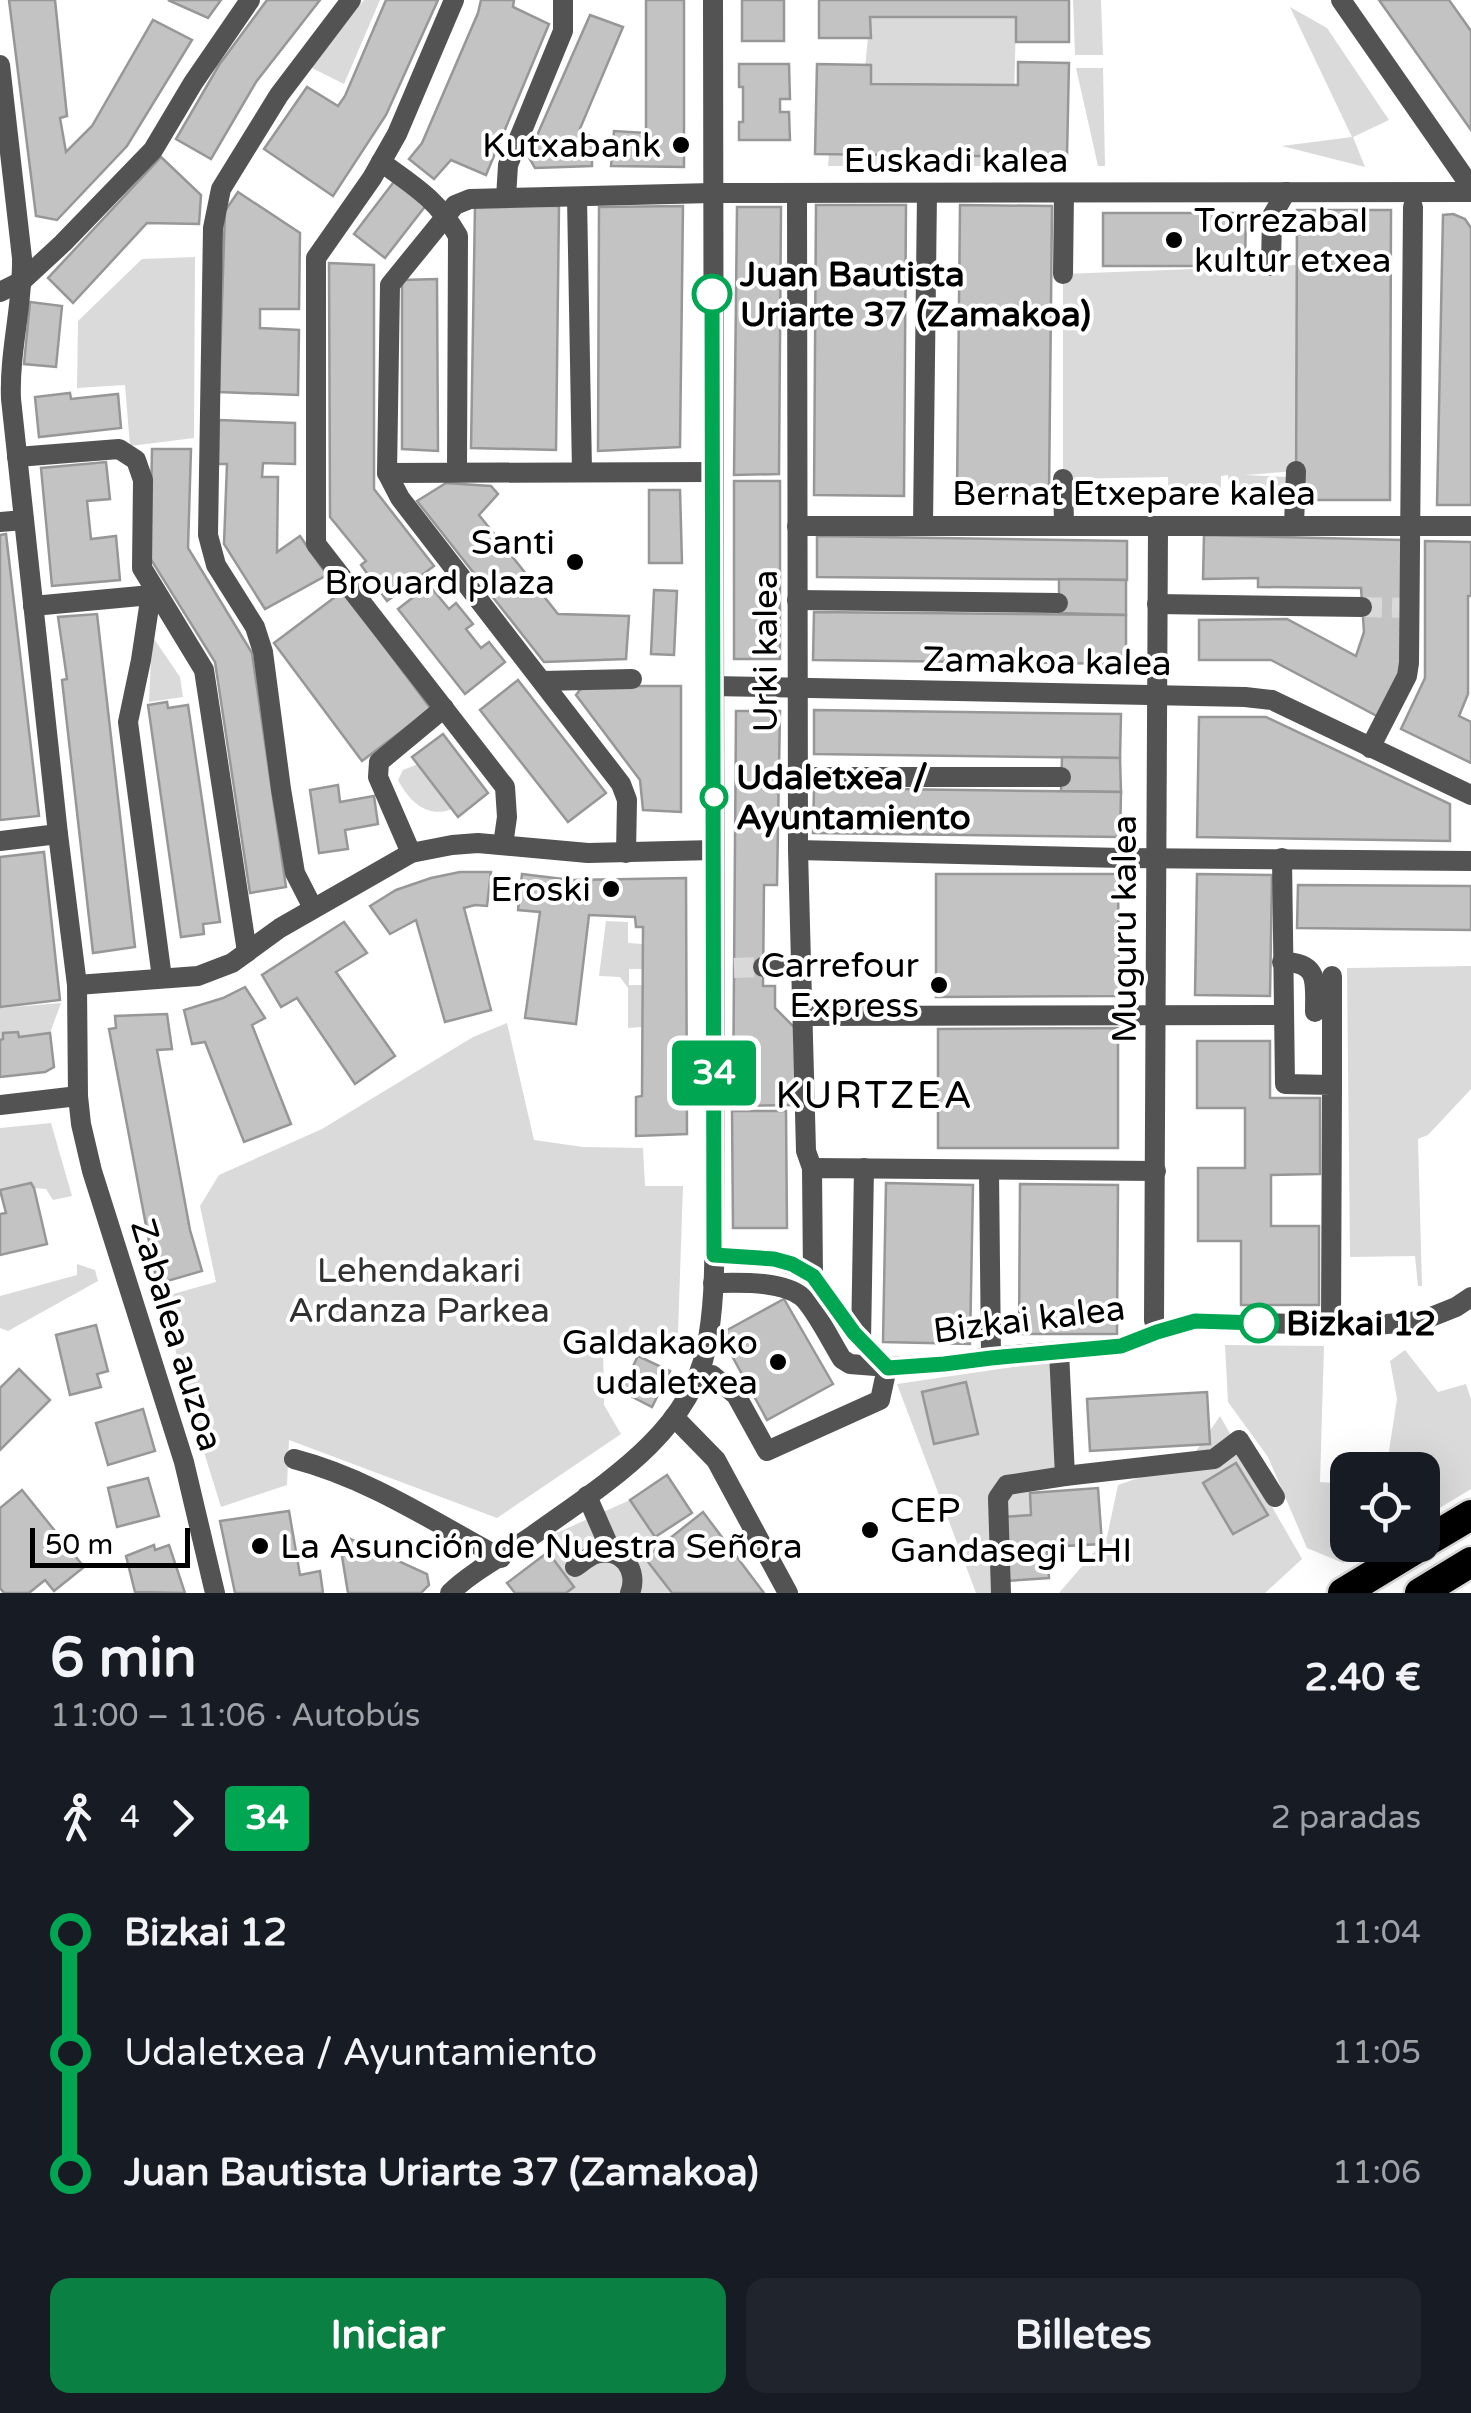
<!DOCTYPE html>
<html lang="es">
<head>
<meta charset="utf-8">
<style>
  :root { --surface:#171b24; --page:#20242c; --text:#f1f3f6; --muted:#9ea1a6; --accent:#0b8043 }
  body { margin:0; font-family:"Varela Round",sans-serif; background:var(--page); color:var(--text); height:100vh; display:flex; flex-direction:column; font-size:38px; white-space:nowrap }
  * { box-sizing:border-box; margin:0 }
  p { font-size:32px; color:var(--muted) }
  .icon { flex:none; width:55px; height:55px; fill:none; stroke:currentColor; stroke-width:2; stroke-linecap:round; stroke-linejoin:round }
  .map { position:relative; height:1593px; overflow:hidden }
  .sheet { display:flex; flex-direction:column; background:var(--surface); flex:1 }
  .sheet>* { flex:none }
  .badge { padding:0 20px; border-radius:8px; font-size:35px; line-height:65px }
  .tools { position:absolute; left:1330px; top:1452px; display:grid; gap:20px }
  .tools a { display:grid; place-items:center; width:110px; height:110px; border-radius:20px; background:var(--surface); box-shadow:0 10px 40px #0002; font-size:50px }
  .scale { position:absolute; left:30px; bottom:25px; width:160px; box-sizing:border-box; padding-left:10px; border:5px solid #000; border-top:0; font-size:28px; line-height:35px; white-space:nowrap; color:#000; -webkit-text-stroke:8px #fff; paint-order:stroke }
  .map>.badge { position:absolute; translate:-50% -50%; box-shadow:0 0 0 5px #fff }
  .legs { display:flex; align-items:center; gap:15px; height:110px; padding:0 50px; font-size:32px }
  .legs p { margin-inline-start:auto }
  .summary { display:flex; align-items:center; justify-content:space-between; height:170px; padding:0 50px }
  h1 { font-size:55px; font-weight:700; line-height:75px }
  .cta { display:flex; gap:20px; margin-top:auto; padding:20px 50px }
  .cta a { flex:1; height:115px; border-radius:20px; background:var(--accent); color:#fff; font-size:40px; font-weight:700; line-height:115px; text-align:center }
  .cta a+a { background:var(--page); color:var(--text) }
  ul { padding:0 50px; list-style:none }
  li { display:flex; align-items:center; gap:35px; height:120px; font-size:38px }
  li i { display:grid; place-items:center; width:15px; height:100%; margin:0 12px; background:currentColor }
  li i::after { content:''; width:25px; height:25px; margin:-12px; border:8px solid; border-radius:50%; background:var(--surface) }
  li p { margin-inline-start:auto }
  li:first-child i { background:linear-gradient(#0000 50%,currentColor 0) }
  li:last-child i { background:linear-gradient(currentColor 50%,#0000 0) }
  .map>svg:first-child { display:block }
</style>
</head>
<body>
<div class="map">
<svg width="1471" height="1593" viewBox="0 0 1471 1593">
  <rect width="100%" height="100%" fill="#fff"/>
  <!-- green -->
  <g fill="#dadada">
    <polygon points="364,0 380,0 344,84 310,67"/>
    <polygon points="1073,0 1101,0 1103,55 1075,55"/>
    <polygon points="1290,7 1327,28 1389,120 1353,137 1365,167 1282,146 1352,137"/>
    <polygon points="870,17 1016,17 1014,101 862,98"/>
    <polygon points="1076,68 1103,68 1105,166 1098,166"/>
    <polygon points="829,154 936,155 935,166 828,166"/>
    <polygon points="949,155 1055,156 1053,166 949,166"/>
    <polygon points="195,257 194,438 130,446 125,385 77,388 78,321 142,259"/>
    <polygon points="1296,265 1296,471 1245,475 1289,477 1289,498 1229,497 1228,475 1221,476 1221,497 1168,496 1168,477 1063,479 1063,274"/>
    <polygon points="152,636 180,677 183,697 149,702"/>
    <path d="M418 764 452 809C427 819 409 801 398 780L403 770Z"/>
    <polygon points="606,921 628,922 628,943 643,944 643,969 629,969 629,985 643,985 642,1027 628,1028 628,988 620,977 599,976"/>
    <polygon points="1471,966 1471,1089 1428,1135 1418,1139 1422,1286 1418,1286 1415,1256 1350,1257 1347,968"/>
    <polygon points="61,1003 50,1033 0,1040 0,1008"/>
    <polygon points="507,1023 534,1140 583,1147 643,1148 645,1186 683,1186 678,1333 603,1340 604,1405 621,1434 497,1518 289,1440 287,1485 221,1507 180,1375 166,1296 216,1282 200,1206 219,1175 322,1129 473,1037"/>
    <polygon points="51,1123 72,1196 53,1200 46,1189 34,1188 31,1183 0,1190 0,1128"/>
    <polygon points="77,1264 95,1270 98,1281 8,1331 0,1328 0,1296 77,1275"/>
    <polygon points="1225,1345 1324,1346 1320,1482 1347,1484 1348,1545 1376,1545 1343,1563 1307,1548 1268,1457 1228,1402"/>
    <polygon points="1405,1350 1438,1392 1466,1384 1471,1399 1471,1489 1423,1518 1422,1470 1386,1470 1397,1399 1390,1361"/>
    <polygon points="1053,1361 1056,1470 1030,1493 1031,1515 1002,1518 991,1593 976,1593 897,1384"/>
    <polygon points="1220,1416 1302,1559 1265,1593 1059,1593 1107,1537 1118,1485 1190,1460"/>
    <polygon points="630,1500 660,1543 646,1559 670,1593 566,1593 574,1587 548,1552 550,1536"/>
  </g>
  <!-- building -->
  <g fill="#c3c3c3" stroke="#979797" stroke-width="2.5">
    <polygon points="9,0 55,0 67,116 60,118 66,152 92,126 153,20 192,40 127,146 57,220 36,216"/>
    <polygon points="168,0 221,0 208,18"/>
    <polygon points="267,0 320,0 256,82 211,159 176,139 219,65"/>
    <polygon points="386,0 438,0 386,115 333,196 264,149 307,87 338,106 345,96"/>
    <polygon points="481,0 514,0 513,7 549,24 486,175 451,160 434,179 409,159 422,143 478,13"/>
    <polygon points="646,0 684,0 684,167 611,166 614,131 646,133"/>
    <rect x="742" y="0" width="42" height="41"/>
    <polygon points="819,0 1069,0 1069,42 1016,42 1016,17 870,17 871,38 819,38"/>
    <polygon points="1379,0 1449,0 1471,31 1471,130"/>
    <polygon points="590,15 623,27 579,131 592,137 592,166 535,168 528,156"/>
    <polygon points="1018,62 1069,63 1067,157 815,154 817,64 871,65 871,84 1018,85"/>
    <polygon points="739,64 789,64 790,99 780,99 780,112 789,112 790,140 739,140 739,122 743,122 743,87 739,87"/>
    <polygon points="161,157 201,195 199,224 147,223 73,303 48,278"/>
    <polygon points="396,179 427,204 385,258 354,234"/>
    <polygon points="238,192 300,233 299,309 260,309 260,328 299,330 298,395 219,392 225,211"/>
    <polygon points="475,205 559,206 556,450 471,448"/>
    <polygon points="816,205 906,205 904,496 814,495"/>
    <polygon points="960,205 1052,206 1049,496 957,495"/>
    <polygon points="683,206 680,447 598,451 599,207"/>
    <polygon points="737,207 781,207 779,474 734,475"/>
    <polygon points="1297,210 1391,210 1390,500 1296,500"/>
    <polygon points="1103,213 1246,213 1245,266 1103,266"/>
    <polygon points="1453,214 1465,219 1471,228 1471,505 1437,505 1443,215"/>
    <polygon points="329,263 374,265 374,489 434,566 387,601 361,565 366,561 330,517"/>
    <polygon points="437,279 438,451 402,449 402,280"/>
    <polygon points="30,302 62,306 56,367 24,364"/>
    <polygon points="70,393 71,399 118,394 121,428 39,437 35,397"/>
    <polygon points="219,420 295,423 295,464 263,463 262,477 278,477 277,552 300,536 327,575 265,609 224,544 227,464 218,464"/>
    <polygon points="152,449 191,449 188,548 252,653 286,887 250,893 215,662 150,558"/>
    <polygon points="106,462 110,499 87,501 91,539 116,536 120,580 52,586 41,468"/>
    <rect x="734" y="481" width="46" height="178"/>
    <polygon points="446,483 491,486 498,494 479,515 558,614 629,616 626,659 544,662 417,501"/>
    <polygon points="649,490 680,490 682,563 649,563"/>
    <polygon points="6,534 39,816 0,820 0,535"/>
    <polygon points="1204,535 1402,540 1403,665 1377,716 1271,660 1199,660 1199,620 1287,619 1356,656 1364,632 1361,588 1258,587 1258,578 1203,579"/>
    <polygon points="817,536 1127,541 1127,580 817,577"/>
    <polygon points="1425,541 1471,542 1471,596 1468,596 1468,694 1459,716 1471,722 1471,763 1401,729 1425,678"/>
    <polygon points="1059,579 1126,580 1126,615 1059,613"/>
    <polygon points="429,585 449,609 456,603 473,624 466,629 481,648 489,642 505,662 465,694 398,609"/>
    <polygon points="654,590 677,591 674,655 651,654"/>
    <polygon points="343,591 431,709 362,761 274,643"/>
    <polygon points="814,612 1126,615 1126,664 813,660"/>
    <polygon points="97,614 135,947 93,953 62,680 67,679 58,617"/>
    <polygon points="518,680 606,793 568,822 480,710"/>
    <polygon points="583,686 681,686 681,812 643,810 640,780 576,695"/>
    <polygon points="167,702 168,708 188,705 220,922 203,924 204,934 181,937 148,705"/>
    <polygon points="814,710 1121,714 1120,758 814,754"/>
    <polygon points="736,711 780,711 777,885 764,885 763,986 775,986 775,1008 798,1031 795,1105 733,1106"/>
    <polygon points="1199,717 1266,717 1450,804 1450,841 1197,837"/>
    <polygon points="443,734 488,793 458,817 412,757"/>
    <polygon points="1062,757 1120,758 1121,792 1061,791"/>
    <polygon points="338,785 340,802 374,796 378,824 345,830 348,849 319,853 310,790"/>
    <polygon points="814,788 1121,792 1120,837 813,833"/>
    <polygon points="44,852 60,1000 0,1007 0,857"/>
    <polygon points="460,872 491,872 487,906 475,905 464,908 491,1010 445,1022 416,920 390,934 370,906 396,890 431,878"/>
    <polygon points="522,874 571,880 686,878 687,1134 636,1136 636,1097 642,1096 643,927 636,927 635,917 589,915 576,1024 525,1018 540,912 518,910"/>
    <polygon points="936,874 1118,874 1119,996 936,997"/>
    <polygon points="1197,874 1272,875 1270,996 1195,995"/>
    <polygon points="1298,885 1471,886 1471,930 1297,928"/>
    <polygon points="344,922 367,953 336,972 395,1056 355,1084 297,998 281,1007 262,975"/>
    <polygon points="245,987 265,1018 252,1025 291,1124 244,1142 205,1042 192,1044 184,1010 223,998"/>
    <polygon points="167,1014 172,1049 157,1050 190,1230 202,1271 157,1284 109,1029 116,1028 115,1016"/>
    <polygon points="1118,1028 1118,1148 938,1148 938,1029"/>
    <polygon points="18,1032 19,1037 50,1033 54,1067 45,1072 0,1077 0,1040 3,1039 3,1033"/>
    <polygon points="1197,1041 1270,1041 1270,1098 1320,1098 1320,1174 1271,1175 1271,1226 1319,1226 1319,1305 1241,1305 1241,1241 1198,1241 1198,1168 1245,1168 1245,1108 1197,1108"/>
    <polygon points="732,1111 786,1111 787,1228 733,1228"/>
    <polygon points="31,1183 34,1188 47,1244 0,1255 0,1214 6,1213 0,1190"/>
    <polygon points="886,1183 973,1185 970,1344 883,1342"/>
    <polygon points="1020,1184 1118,1185 1117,1334 1019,1334"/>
    <polygon points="784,1299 833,1384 767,1420 720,1334"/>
    <polygon points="96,1325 108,1371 97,1374 101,1387 70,1395 56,1335"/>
    <polygon points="638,1356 670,1371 652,1407 621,1391"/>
    <polygon points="19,1369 50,1400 0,1450 0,1388"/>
    <polygon points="966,1382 978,1434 934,1444 922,1392"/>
    <polygon points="1207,1392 1210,1444 1090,1451 1087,1399"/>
    <polygon points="143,1409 155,1451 108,1465 96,1423"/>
    <polygon points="1236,1463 1268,1515 1233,1534 1203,1483"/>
    <polygon points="667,1475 692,1513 655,1537 630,1500"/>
    <polygon points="148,1478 159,1516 117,1527 108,1488"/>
    <polygon points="1098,1488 1102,1544 1047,1547 1049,1578 1007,1581 1002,1517 1031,1515 1030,1493"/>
    <polygon points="22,1490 84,1567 54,1591 45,1580 29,1593 4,1593 0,1588 0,1508"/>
    <polygon points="289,1511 300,1575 320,1571 323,1593 235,1593 220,1521"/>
    <polygon points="703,1512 764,1593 672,1593 645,1558"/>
    <polygon points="346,1537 427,1574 429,1585 421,1593 348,1593 340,1544"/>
    <polygon points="154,1545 155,1550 169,1545 185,1593 135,1592 126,1556"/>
    <polygon points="548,1552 574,1587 566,1593 515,1593 507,1583"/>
  </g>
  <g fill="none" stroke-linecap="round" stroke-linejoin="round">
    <!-- minor-tunnel -->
    <g stroke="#d9d9d9" stroke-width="20" stroke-dasharray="20 10" stroke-linecap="butt">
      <polyline points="1362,607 1411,608"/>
      <polyline points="734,968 763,967"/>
    </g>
    <!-- highway casing -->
    <g stroke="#dbdbdb" stroke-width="35">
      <g id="highway">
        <polyline points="1422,1544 1471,1515"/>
        <polyline points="1343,1593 1422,1545"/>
        <polyline points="1420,1593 1471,1562"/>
      </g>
    </g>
    <!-- minor -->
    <g stroke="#535353" stroke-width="20">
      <polyline points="454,0 397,134 372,178 316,258 316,544 505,787 507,817 503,845"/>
      <polyline points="1341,0 1471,187"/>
      <path d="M0 65 22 258C23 305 9 351 11 399L58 834 77 985 78 1096 81 1124 92 1171 184 1462 215 1593"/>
      <path d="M381 162C414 186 437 199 458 236L457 471"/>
      <polyline points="797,193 798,850 806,1151 812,1168"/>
      <polyline points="577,197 582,471"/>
      <polyline points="506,198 508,165 563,31 563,0"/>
      <polyline points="1271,266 1272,216 1286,192"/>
      <polyline points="1063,274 1064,193"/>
      <polyline points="0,292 22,281 63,243 153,150 193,83 250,0"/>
      <polyline points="17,457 119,449 136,460 143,480 142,568 204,670 247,952"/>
      <polyline points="387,473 712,472"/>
      <polyline points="1063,479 1064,525"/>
      <polyline points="0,522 24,520"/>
      <polyline points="923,525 927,193"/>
      <polyline points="1294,525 1296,471"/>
      <polyline points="797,526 1471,526"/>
      <polyline points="152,587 141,660 128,722 162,978"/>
      <polyline points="797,600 1058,603"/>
      <polyline points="1157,604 1362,607"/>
      <polyline points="33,606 151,595"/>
      <polyline points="542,681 632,679"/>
      <polyline points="712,686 1245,697 1272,700 1471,795"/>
      <polyline points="1370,748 1407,676 1409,663 1413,207"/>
      <polyline points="798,777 1061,777"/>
      <polyline points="0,841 58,834"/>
      <polyline points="798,850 1122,858 1471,861"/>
      <polyline points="411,853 378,777 379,762 444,708"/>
      <polyline points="626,853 627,800 621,784 400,498 387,473 390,285 455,205 470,199 712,193 1471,192"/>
      <polyline points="1282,858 1285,1084 1332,1085 1331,1326"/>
      <polyline points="313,908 295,873 281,789 263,652 255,627 216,565 208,535 213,228 221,189 279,95 351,0"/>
      <path d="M1282 962C1320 962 1315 982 1315 1012"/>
      <polyline points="763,967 802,966"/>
      <polyline points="1332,976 1332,1085"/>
      <polyline points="77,985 198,976 232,963 280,928 411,853 452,845 478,843 588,853 714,850"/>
      <polyline points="804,1016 1283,1015"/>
      <polyline points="0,1105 78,1096"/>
      <polyline points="989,1171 991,1357"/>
      <polyline points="714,1255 774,1259 792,1265 813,1276 853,1333 888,1367"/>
      <polyline points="813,1276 812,1168 1156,1171"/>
      <path d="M713 1283C738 1283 782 1280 802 1297 814 1307 832 1343 842 1359L850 1364 888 1367 943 1364 991 1357 1121 1346 1157 1332 1195 1321 1364 1326 1421 1321 1456 1307 1471 1297"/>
      <polyline points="1157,1332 1154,1320 1158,526"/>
      <polyline points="861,1341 864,1168"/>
      <polyline points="712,1375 736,1395 767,1451 880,1400 885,1377"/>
      <polyline points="674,1417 716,1460 788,1593"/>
      <path d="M294 1459C368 1478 434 1522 501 1558"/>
      <polyline points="1065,1476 1214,1459 1239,1440 1275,1497"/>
      <polyline points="587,1496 612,1553"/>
      <path d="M575 1567C581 1563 589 1556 596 1554 622 1546 639 1571 630 1593"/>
      <path d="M450 1593C471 1572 506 1554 532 1536 598 1488 688 1436 706 1349 716 1302 714 1252 715 1203L713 0"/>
      <polyline points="1001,1593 998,1498 1007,1485 1065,1476 1059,1352"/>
    </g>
    <!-- highway -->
    <use href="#highway" stroke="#000" stroke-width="30"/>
  </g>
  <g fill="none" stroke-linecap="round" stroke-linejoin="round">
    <!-- line-1 casing -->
    <g stroke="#fff" stroke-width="22">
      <polyline id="line-1" points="712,294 714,1255 774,1259 792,1264 813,1276 854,1333 888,1368 944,1364 991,1358 1121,1346 1157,1332 1195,1321 1259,1323"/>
    </g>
    <!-- line-1 -->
    <use href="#line-1" stroke="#00a651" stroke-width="15"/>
  </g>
  <!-- markers -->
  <g fill="#000" stroke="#fff" stroke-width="4">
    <circle cx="681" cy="145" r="10"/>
    <circle cx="1174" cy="240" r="10"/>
    <circle cx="575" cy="562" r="10"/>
    <circle cx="611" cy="889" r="10"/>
    <circle cx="939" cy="985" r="10"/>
    <circle cx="778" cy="1362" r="10"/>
    <circle cx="870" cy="1530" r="10"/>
    <circle cx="260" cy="1546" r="10"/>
  </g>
  <g fill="#fff" stroke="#00a651" stroke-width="5">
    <circle cx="712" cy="294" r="18"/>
    <circle cx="714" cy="797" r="12"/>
    <circle cx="1259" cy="1323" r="18"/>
  </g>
  <g text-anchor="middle" stroke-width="8" stroke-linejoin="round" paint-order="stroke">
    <!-- poi labels -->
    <g font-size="35" fill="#000" stroke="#fff" text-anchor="end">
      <text x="661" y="157">Kutxabank</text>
      <text x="1194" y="232" text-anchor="start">Torrezabal<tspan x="1194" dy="40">kultur etxea</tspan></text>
      <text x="555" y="554">Santi<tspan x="555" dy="40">Brouard plaza</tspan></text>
      <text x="591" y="901">Eroski</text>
      <text x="919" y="977">Carrefour<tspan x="919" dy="40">Express</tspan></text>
      <text x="758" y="1354">Galdakaoko<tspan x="758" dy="40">udaletxea</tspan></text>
      <text x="890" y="1522" text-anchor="start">CEP<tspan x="890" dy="40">Gandasegi LHI</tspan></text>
      <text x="280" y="1558" text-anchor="start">La Asunción de Nuestra Señora</text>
    </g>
    <!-- street labels -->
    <g font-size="35" fill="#000" stroke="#fff">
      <text x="956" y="172">Euskadi kalea</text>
      <text x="1134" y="505">Bernat Etxepare kalea</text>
      <text transform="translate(765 651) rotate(-90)" y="12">Urki kalea</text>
      <text transform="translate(1047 661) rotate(1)" y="12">Zamakoa kalea</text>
      <text transform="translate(1124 929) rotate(-90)" y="12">Muguru kalea</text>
      <text transform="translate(1029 1319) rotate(-7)" y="12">Bizkai kalea</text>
      <text transform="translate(177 1335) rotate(73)" y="12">Zabalea auzoa</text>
    </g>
    <!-- stop labels -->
    <g font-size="35" font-weight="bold" fill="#000" stroke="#fff" text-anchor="start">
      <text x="740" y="286">Juan Bautista<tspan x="740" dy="40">Uriarte 37 (Zamakoa)</tspan></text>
      <text x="736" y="789">Udaletxea /<tspan x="736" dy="40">Ayuntamiento</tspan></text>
      <text x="1286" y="1335">Bizkai 12</text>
    </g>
    <!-- park labels -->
    <g font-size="35" fill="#313131" stroke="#fff">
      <text x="419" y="1282">Lehendakari<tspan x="419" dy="40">Ardanza Parkea</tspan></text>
    </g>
    <!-- neighbourhood labels -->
    <g font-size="38" letter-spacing="2.5" fill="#000" stroke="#fff">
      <text x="875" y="1108">KURTZEA</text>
    </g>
  </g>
</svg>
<div class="tools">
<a><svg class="icon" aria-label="locate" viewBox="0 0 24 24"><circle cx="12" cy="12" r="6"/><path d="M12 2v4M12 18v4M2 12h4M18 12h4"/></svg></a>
</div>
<div class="scale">50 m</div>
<b class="badge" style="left:714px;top:1073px;background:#00a651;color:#fff">34</b>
</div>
<section class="sheet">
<div class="summary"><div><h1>6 min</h1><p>11:00 – 11:06 · Autobús</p></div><b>2.40 €</b></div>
<div class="legs"><svg class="icon" aria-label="walk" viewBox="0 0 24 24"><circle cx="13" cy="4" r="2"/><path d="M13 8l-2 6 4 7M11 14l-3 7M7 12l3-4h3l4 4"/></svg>4<svg class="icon" aria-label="forward" viewBox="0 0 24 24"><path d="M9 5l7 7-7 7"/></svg><b class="badge" style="background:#00a651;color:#fff">34</b><p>2 paradas</p></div>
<ul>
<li><i style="color:#00a651"></i><b>Bizkai 12</b><p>11:04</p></li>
<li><i style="color:#00a651"></i><span>Udaletxea / Ayuntamiento</span><p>11:05</p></li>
<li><i style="color:#00a651"></i><b>Juan Bautista Uriarte 37 (Zamakoa)</b><p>11:06</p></li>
</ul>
<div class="cta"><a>Iniciar</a><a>Billetes</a></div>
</section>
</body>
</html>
